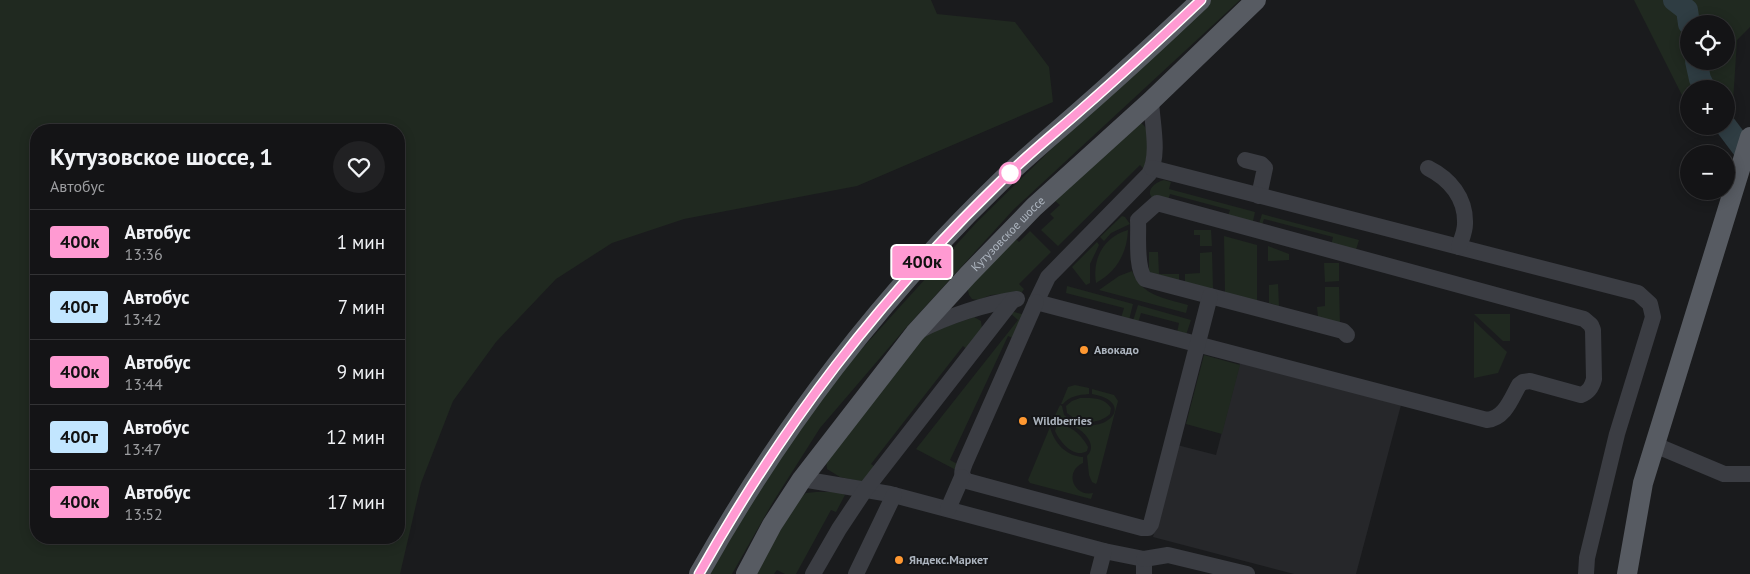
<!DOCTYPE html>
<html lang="ru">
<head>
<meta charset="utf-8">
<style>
  :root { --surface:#141416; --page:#212123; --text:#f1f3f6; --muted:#9d9ea1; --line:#333335 }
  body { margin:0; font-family:"PT Sans",sans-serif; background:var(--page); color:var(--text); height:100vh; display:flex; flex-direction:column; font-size:19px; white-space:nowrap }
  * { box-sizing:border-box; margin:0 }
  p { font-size:16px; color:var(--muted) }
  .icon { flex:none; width:28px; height:28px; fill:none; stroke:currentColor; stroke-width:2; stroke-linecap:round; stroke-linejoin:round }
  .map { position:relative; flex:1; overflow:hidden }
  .drawer { position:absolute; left:30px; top:124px; width:375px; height:420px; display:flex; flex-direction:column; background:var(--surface); border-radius:20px; box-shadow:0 2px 12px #0003,0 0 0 1px var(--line) }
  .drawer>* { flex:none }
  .badge { padding:0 10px; border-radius:4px; font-size:18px; line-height:32px }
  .tools { position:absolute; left:1680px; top:15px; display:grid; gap:10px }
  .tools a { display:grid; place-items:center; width:55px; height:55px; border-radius:50%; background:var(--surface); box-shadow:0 2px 12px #0003,0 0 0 1px var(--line); font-size:25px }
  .map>.badge { position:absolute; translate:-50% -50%; box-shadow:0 0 0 2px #fff }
  .round { display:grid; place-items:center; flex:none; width:52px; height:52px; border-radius:26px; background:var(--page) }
  .overview { display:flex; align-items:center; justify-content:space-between; height:85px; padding:0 20px }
  h1 { font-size:24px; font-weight:800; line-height:38px }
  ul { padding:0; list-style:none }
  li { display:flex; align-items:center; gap:15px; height:65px; padding:0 20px; border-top:1px solid var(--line) }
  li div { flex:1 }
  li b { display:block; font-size:19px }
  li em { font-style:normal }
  li .badge { min-width:55px; font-weight:700; text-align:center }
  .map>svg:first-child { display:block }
</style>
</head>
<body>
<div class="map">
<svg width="1750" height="574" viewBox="0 0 1750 574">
  <rect width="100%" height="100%" fill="#1a1b1d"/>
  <!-- built -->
  <polygon fill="#26272a" points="1240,363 1401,405 1356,574 1294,574 1153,537 1177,445 1216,455"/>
  <!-- green -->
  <g fill="#202920" fill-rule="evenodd">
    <path d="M0 0H931L937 14 1015 22 1049 67 1053 102 857 186 684 219 612 243 556 279 496 342 453 401 421 483 400 574H0ZM36 130H399V538H36Z"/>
    <polygon points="1211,0 1240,0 1014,209 904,330 820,428 773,502 732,574 710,574 790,437 858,353 976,223 1082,119"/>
    <path d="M1634 0H1750V27L1737 40 1733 102 1726 104V89H1689V109ZM1689 24H1726V61H1689Z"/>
    <path d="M1141 123C1155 133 1147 154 1144 169L1140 165 1058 246 1041 230 1054 218 1050 214 1060 205 1054 200Z"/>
    <path d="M1164 180 1171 182 1169 189 1255 212 1252 226 1227 219 1230 210 1170 194 1167 203C1163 202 1157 202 1155 200 1143 192 1155 182 1164 180Z"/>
    <polygon points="1262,214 1359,240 1355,253 1331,246 1333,237 1264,219 1261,228 1258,227"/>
    <polygon points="1122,216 1125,217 1130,224 1111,233 1104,241 1100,237"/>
    <path d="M1128 230C1127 253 1117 271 1096 283 1092 258 1104 237 1128 230Z"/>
    <polygon points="1194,230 1211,230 1212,246 1200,246 1200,235 1194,235"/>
    <polygon points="1030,231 1051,252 1019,284 1024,289 1022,292 991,295 978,300 972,299 969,295 967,286 1016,239 1019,242"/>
    <polygon points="1224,236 1257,245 1257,301 1225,293"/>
    <polygon points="1097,242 1099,245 1090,264 1090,283 1086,285 1072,267"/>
    <polygon points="1268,246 1289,254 1289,260 1268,261"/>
    <polygon points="1149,252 1158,252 1159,274 1179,274 1179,281 1151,274 1149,271"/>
    <polygon points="1212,252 1213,288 1206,288 1185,283 1185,274 1200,273 1200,253"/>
    <polygon points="1324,263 1339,263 1339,281 1325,282"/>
    <path d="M1132 271C1142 296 1164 298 1188 305L1186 313 1099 290 1119 276Z"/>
    <polygon points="1278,284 1279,306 1269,303 1269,285"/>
    <polygon points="1067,286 1133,304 1129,320 1121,318 1124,308 1066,293"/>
    <polygon points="1325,287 1339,287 1340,324 1318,317 1317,307 1325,306"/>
    <polygon points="1138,305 1191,320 1186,335 1177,333 1179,323 1141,313 1138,323 1133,321"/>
    <polygon points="1014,312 1025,315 1015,339 1008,336 950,460 959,465 956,470 916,449 1018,320 1010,313"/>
    <polygon points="1474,314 1510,314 1510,341 1503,341"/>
    <polygon points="974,317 981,321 982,329 968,350 963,346 871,464 875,467 864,482 840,477 827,469 826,460 922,335"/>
    <polygon points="1474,321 1507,352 1498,373 1474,378"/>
    <polygon points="1204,355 1240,365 1222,434 1186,424"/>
    <path d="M1075 385 1089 388V394C1078 395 1070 396 1063 404H1061L1068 387Z"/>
    <path d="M1092 389 1114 395 1118 401 1115 412 1097 482 1096 484 1092 482 1089 475 1087 456C1103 441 1068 415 1051 424L1060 405 1062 406 1064 415C1099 444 1142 403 1092 394Z"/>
    <path d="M1080 398C1092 398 1104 397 1111 408L1110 414C1097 426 1079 423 1067 413L1066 406 1072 401Z"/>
    <path d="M1057 425C1071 424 1082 436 1088 447L1087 451C1074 459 1060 442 1055 431Z"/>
    <path d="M1050 427C1054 443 1066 456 1083 457V463C1064 471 1073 497 1093 493L1091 499 1030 483 1028 480Z"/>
    <polygon points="816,492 839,492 845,495 836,512 831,510 796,574 785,574 777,570 774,574 754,574 799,499 806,493"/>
  </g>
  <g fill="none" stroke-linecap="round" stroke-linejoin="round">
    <!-- river -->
    <g stroke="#2f3d43" stroke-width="22">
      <polyline points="1674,0 1687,10 1689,24"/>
      <polyline points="1696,61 1700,79 1705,89"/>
      <polyline points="1726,126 1750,158"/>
    </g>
    <!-- minor -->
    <g stroke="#3b3d43" stroke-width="16">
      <path d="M1151 101C1152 123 1160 155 1149 174L1048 277 1036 302 1487 420C1505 418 1511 399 1519 385L1523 382 1530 381 1581 395C1589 392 1592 387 1594 379L1593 330 1591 325 1584 319 1157 203 1138 220C1139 235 1135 267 1145 279L1343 331 1347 335"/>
      <polyline points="1245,160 1261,164 1265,168 1259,196"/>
      <polyline points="1152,168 1638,293 1650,304 1653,317 1617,434 1587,558 1586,574"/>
      <path d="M1428 168C1450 179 1466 198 1465 224 1465 232 1461 240 1459 247"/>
      <path d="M1036 302 965 463C962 471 960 475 967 481L1142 528H1148L1151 524 1210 296"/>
      <path d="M919 331C945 317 988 303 1017 299"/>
      <polyline points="1655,445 1724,474 1750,474"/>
      <polyline points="802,479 890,494 1104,551 1144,559 1144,574"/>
      <polyline points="948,509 962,477"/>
      <polyline points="1144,559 1168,555 1247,574"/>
      <polyline points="813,574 839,529 865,490 1013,300"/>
      <polyline points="856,574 894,495"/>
      <polyline points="1098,574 1104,551"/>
    </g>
    <!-- major -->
    <g stroke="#575b62" stroke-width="20">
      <path d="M699 574C782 426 879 299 1001 181 1027 156 1055 133 1082 109 1122 74 1162 37 1201 0"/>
      <path id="s1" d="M746 574 772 525 802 479 915 333 968 275 1034 207 1151 101 1256 0"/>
      <polyline points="1627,574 1643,483 1750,137"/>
    </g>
  </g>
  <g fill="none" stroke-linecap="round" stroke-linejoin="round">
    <!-- line casing -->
    <g stroke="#fff" stroke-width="11">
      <path id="line" d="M699 574C783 425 878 300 1001 181 1026 156 1055 133 1082 109 1122 74 1162 37 1201 0"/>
    </g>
    <!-- line -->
    <use href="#line" stroke="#ff9ad2" stroke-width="8"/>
  </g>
  <!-- markers -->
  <circle fill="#fff" stroke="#ff9ad2" stroke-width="2.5" cx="1010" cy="173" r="10"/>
  <g fill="#ff9831" stroke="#151618" stroke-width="2">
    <circle cx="1084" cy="350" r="5"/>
    <circle cx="1023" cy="421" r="5"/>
    <circle cx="899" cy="560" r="5"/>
  </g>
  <g text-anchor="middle" stroke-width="4" stroke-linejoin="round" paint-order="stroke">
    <!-- street labels -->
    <g font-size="12" fill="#acb4be" stroke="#151618">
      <text dy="4" stroke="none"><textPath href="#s1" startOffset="431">Кутузовское шоссе</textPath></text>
    </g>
    <!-- poi labels -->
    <g font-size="12" font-weight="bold" fill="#acb4be" stroke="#151618" text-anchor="start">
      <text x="1094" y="354">Авокадо</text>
      <text x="1033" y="425">Wildberries</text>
      <text x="909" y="564">Яндекс.Маркет</text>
    </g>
  </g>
</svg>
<div class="tools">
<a><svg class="icon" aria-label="locate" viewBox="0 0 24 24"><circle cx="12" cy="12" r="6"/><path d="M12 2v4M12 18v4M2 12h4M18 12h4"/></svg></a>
<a>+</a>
<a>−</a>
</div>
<b class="badge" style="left:922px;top:262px;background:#ff9ad2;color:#111">400к</b>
<section class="drawer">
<div class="overview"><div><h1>Кутузовское шоссе, 1</h1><p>Автобус</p></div><a class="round"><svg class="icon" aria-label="heart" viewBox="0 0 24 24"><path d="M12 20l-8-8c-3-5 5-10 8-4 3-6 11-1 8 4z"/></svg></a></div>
<ul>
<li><span class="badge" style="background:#ff9ad2;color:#111">400к</span><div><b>Автобус</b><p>13:36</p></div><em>1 мин</em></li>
<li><span class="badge" style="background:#c2e6ff;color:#111">400т</span><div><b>Автобус</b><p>13:42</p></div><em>7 мин</em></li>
<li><span class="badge" style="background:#ff9ad2;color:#111">400к</span><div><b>Автобус</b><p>13:44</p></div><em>9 мин</em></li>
<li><span class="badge" style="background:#c2e6ff;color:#111">400т</span><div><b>Автобус</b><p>13:47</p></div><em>12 мин</em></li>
<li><span class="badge" style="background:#ff9ad2;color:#111">400к</span><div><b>Автобус</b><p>13:52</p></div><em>17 мин</em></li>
</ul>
</section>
</div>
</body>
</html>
